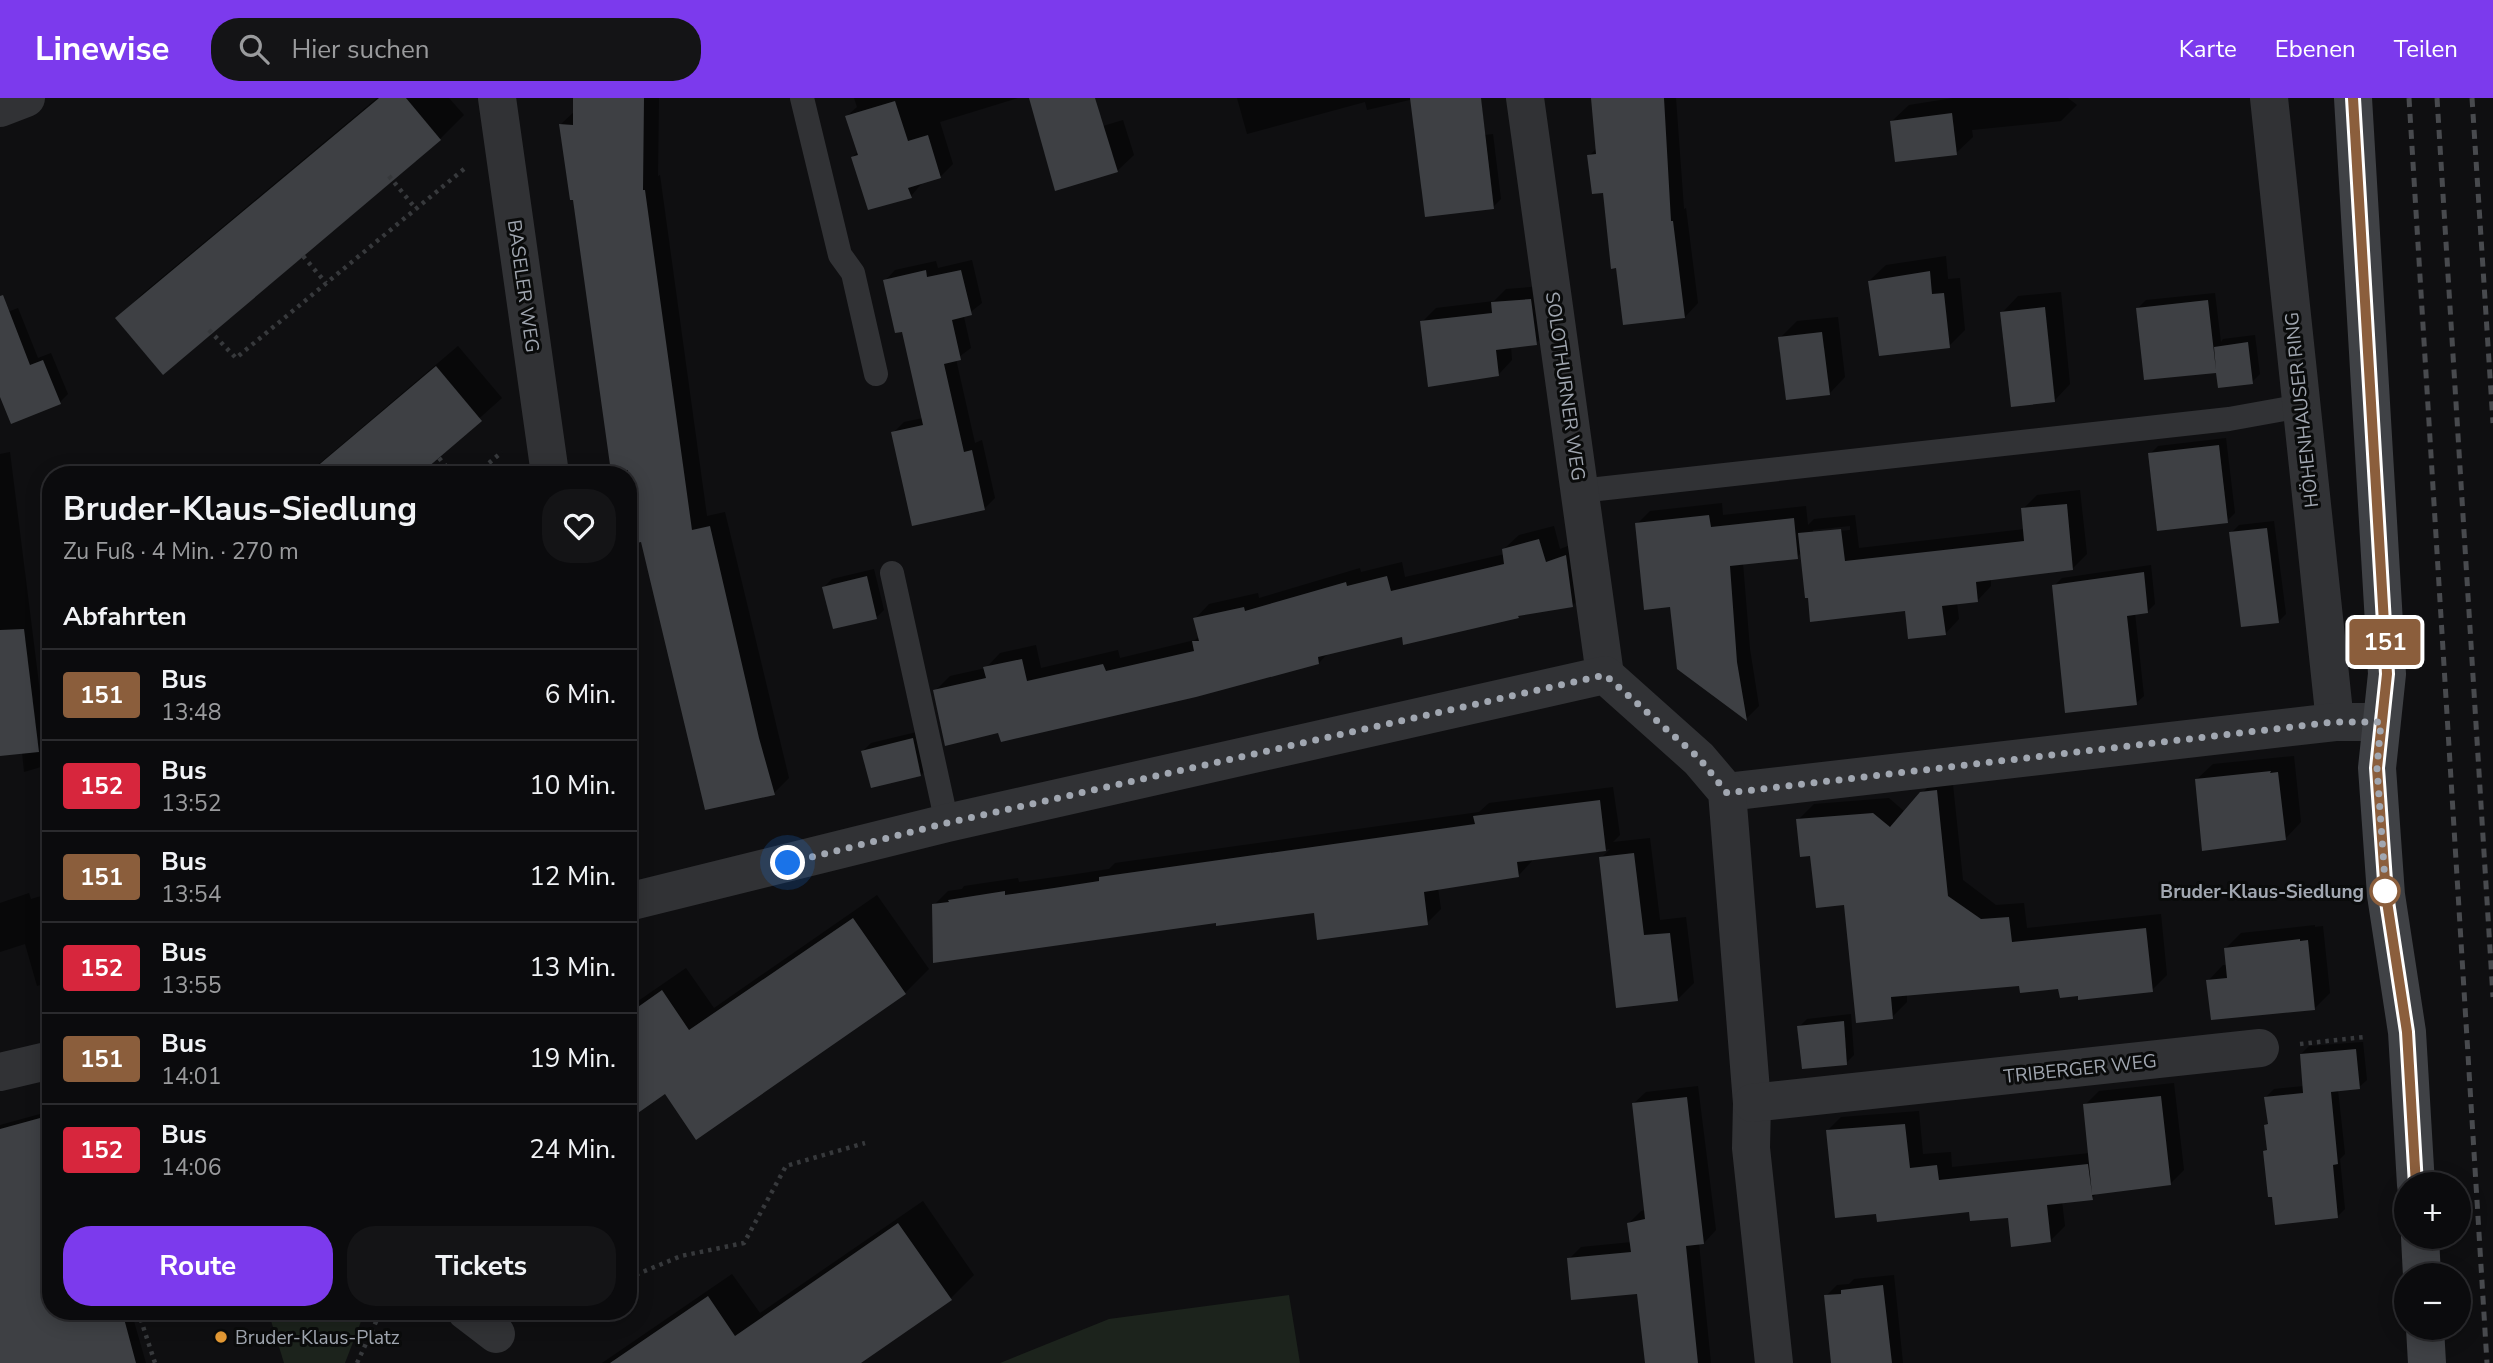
<!DOCTYPE html>
<html lang="de">
<head>
<meta charset="utf-8">
<style>
  :root { --surface:#0b0b0d; --page:#141416; --text:#f1f3f6; --muted:#9a9b9d; --line:#2b2b2e; --accent:#7c3aed }
  body { margin:0; font-family:"Nunito Sans",sans-serif; background:var(--page); color:var(--text); height:100vh; display:flex; flex-direction:column; font-size:26px; white-space:nowrap }
  * { box-sizing:border-box; margin:0 }
  p { font-size:23px; color:var(--muted) }
  .icon { flex:none; width:38px; height:38px; fill:none; stroke:currentColor; stroke-width:2; stroke-linecap:round; stroke-linejoin:round }
  .map { position:relative; flex:1; overflow:hidden }
  .side { position:absolute; left:42px; top:368px; width:595px; height:854px; display:flex; flex-direction:column; background:var(--surface); border-radius:28px; box-shadow:0 4px 18px #0003,0 0 0 2px var(--line) }
  .side>* { flex:none }
  .badge { padding:0 14px; border-radius:5px; font-size:24px; line-height:46px }
  .fabs { position:absolute; left:2394px; top:1074px; display:grid; gap:14px }
  .fabs a { display:grid; place-items:center; width:77px; height:77px; border-radius:50%; background:var(--surface); box-shadow:0 4px 18px #0003,0 0 0 2px var(--line); font-size:35px }
  .you { position:absolute; width:35px; height:35px; margin:-18px; border:5px solid #fff; border-radius:50%; background:#1a73e8; box-shadow:0 0 0 10px #1a73e833 }
  .map>.badge { position:absolute; translate:-50% -50%; box-shadow:0 0 0 4px #fff }
  h2 { padding:0 21px; font-size:26px; line-height:63px }
  .round { display:grid; place-items:center; flex:none; width:74px; height:74px; border-radius:28px; background:var(--page) }
  .overview { display:flex; align-items:center; justify-content:space-between; height:119px; padding:0 21px }
  h1 { font-size:33px; font-weight:700; line-height:52px }
  .cta { display:flex; gap:14px; margin-top:auto; padding:14px 21px }
  .cta a { flex:1; height:80px; border-radius:28px; background:var(--accent); color:#fff; font-size:28px; font-weight:700; line-height:80px; text-align:center }
  .cta a+a { background:var(--page); color:var(--text) }
  ul { padding:0; list-style:none }
  li { display:flex; align-items:center; gap:21px; height:91px; padding:0 21px; border-top:2px solid var(--line) }
  li div { flex:1 }
  li b { display:block; font-size:26px }
  li em { font-style:normal }
  li .badge { min-width:77px; font-weight:700; text-align:center }
  header { display:flex; align-items:center; gap:42px; box-sizing:border-box; height:98px; padding:0 35px; background:var(--accent); color:#fff }
  header strong { font-size:33px }
  nav { display:flex; gap:38px; margin-inline-start:auto; font-size:24px }
  .search { width:490px; height:63px; background:var(--page); display:flex; align-items:center; gap:18px; box-sizing:border-box; padding:0 24px; border-radius:28px; color:var(--muted); font-size:26px }
  .map>svg:first-child { display:block }
</style>
</head>
<body>
<header>
<strong>Linewise</strong>
<div class="search"><svg class="icon" aria-label="search" viewBox="0 0 24 24"><circle cx="10" cy="10" r="6"/><path d="M15 15l6 6"/></svg>Hier suchen</div>
<nav><a>Karte</a><a>Ebenen</a><a>Teilen</a></nav>
</header>
<div class="map">
<svg width="2493" height="1265" viewBox="0 0 2493 1265">
  <rect width="100%" height="100%" fill="#0f0f11"/>
  <!-- green -->
  <g fill="#1c231c">
    <polygon points="1289,1197 1300,1265 1000,1265 1109,1221"/>
    <polygon points="268,1213 365,1213 345,1265 284,1265"/>
  </g>
  <!-- shadow -->
  <g fill="#0007" fill-rule="evenodd">
    <polygon points="377,0 449,0 464,17 440,41 163,274 118,221 141,197"/>
    <polygon points="575,0 659,0 658,78 660,77 707,418 725,414 789,680 774,695 628,376 613,376 575,100 561,26 575,13"/>
    <polygon points="854,0 1018,0 940,24 953,66 940,79 923,84 911,98 853,59 858,53 847,18 857,9"/>
    <polygon points="1237,0 1418,0 1367,12 1365,4 1247,36"/>
    <polygon points="1592,0 1676,0 1684,111 1686,110 1698,205 1685,219 1605,93 1589,58 1597,50"/>
    <polygon points="1953,0 2068,0 2077,7 2061,23 1972,32 1973,39 1956,55 1892,23 1909,7"/>
    <polygon points="1123,22 1134,57 1117,73 1063,40"/>
    <polygon points="1493,36 1501,101 1493,109 1426,44"/>
    <polygon points="1946,158 1948,181 1960,180 1965,232 1949,248 1869,183 1886,167"/>
    <polygon points="972,162 982,205 964,219 971,250 956,261 975,345 982,342 995,400 984,411 893,335 904,324 923,320 903,232 885,183 895,172 936,163 938,170"/>
    <polygon points="1544,188 1550,232 1536,245 1511,248 1512,262 1499,276 1422,224 1436,210 1494,203 1506,191"/>
    <polygon points="2061,194 2070,286 2054,303 2002,215 2018,198"/>
    <polygon points="2215,195 2221,244 2223,241 2255,237 2260,276 2252,284 2218,273 2145,280 2138,210 2146,202"/>
    <polygon points="18,210 38,260 51,255 68,296 60,304 0,293 0,217"/>
    <polygon points="1838,219 1845,279 1829,296 1780,240 1797,223"/>
    <polygon points="458,248 502,300 417,376 307,376"/>
    <polygon points="2226,340 2235,415 2227,423 2150,356 2158,348"/>
    <polygon points="10,354 43,618 51,617 51,666 24,674 22,654 0,656 0,356"/>
    <path d="M2080 392 2087 456 2073 470 1991 480V488L1977 503 1957 505 1959 521 1945 536 1907 512 1802 454 1797 459 1743 465 1750 551 1759 608 1747 620 1679 570 1672 507 1637 426 1650 413 1722 405 1723 417 1806 408 1808 427 1814 421 1855 417 1859 450 2025 431 2023 411 2037 397ZM1850 428V432L1813 435V432Z"/>
    <polygon points="2274,423 2286,516 2278,524 2231,435 2239,427"/>
    <polygon points="1554,428 1560,451 1581,443 1587,492 1573,507 1521,515 1518,518 1403,536 1329,554 1319,565 1000,633 935,593 950,578 986,570 1000,555 1036,547 1041,570 1118,552 1120,560 1195,542 1199,539 1195,521 1209,506 1258,495 1259,500 1360,470 1361,474 1402,464 1405,479 1505,456 1504,451 1519,437"/>
    <polygon points="2151,467 2155,506 2147,514 2135,515 2144,598 2136,605 2054,488 2062,480"/>
    <polygon points="874,471 884,512 876,520 824,489 832,481"/>
    <polygon points="921,633 929,669 921,677 863,653 871,645"/>
    <polygon points="2294,658 2301,724 2285,741 2196,682 2213,666"/>
    <polygon points="1952,677 1963,782 1996,807 2024,805 2027,830 2161,816 2167,877 2152,892 2079,896 2060,889 2021,886 1907,896 1907,904 1892,919 1846,805 1812,756 1798,722 1814,706 1889,700 1905,714 1937,679"/>
    <polygon points="1613,689 1620,737 1613,744 1650,740 1660,822 1686,819 1694,885 1678,901 1601,760 1610,751 1532,761 1532,763 1518,778 1438,790 1441,811 1427,825 1315,813 1218,823 934,807 948,793 962,791 964,788 1018,780 1019,784 1070,777 1109,771 1115,765 1479,714 1489,705"/>
    <polygon points="29,795 31,801 51,795 51,884 37,888 25,846 0,854 0,805"/>
    <polygon points="877,797 929,871 905,895 666,994 628,1020 628,910 686,870 714,910"/>
    <polygon points="2315,827 2315,829 2323,828 2330,895 2314,911 2208,883 2223,867 2227,867 2226,850 2241,835"/>
    <polygon points="1851,916 1854,957 1846,965 1799,929 1807,921"/>
    <polygon points="2363,944 2367,982 2359,989 2338,992 2345,1056 2340,1061 2345,1111 2337,1119 2265,1053 2268,1050 2265,1028 2269,1024 2266,999 2274,991 2304,988 2301,956 2309,948"/>
    <polygon points="2174,985 2184,1072 2170,1086 2097,1095 2092,1100 2062,1103 2065,1128 2051,1142 2009,1118 1971,1112 1878,1115 1827,1033 1841,1019 1919,1013 1923,1056 1951,1054 1952,1069 2090,1055 2085,1007 2099,993"/>
    <polygon points="1698,988 1716,1132 1704,1145 1699,1145 1711,1265 1647,1265 1639,1194 1569,1161 1581,1149 1632,1144 1629,1125 1641,1113 1646,1112 1633,1006 1646,994"/>
    <polygon points="51,1013 51,1213 131,1213 146,1265 0,1265 0,1027"/>
    <polygon points="923,1103 974,1177 950,1201 858,1265 602,1265 732,1176 760,1215"/>
    <polygon points="1894,1177 1903,1265 1833,1265 1826,1198 1837,1187 1849,1186 1854,1181"/>
  </g>
  <!-- building -->
  <g fill="#3e4044">
    <polygon points="379,0 406,0 441,42 163,277 115,220"/>
    <polygon points="573,0 644,0 643,92 645,92 692,432 710,428 759,640 775,697 705,712 641,444 628,447 628,372 611,374 573,102 570,102 559,26 573,27"/>
    <polygon points="1029,0 1095,0 1118,74 1055,93"/>
    <polygon points="1410,0 1481,0 1494,111 1425,119"/>
    <polygon points="1591,0 1664,0 1671,123 1673,123 1685,220 1623,227 1616,170 1611,171 1603,95 1592,96 1587,57 1596,56"/>
    <polygon points="895,3 908,43 928,37 941,80 908,90 912,100 868,112 851,59 858,57 845,18"/>
    <polygon points="1952,15 1957,57 1895,64 1890,23"/>
    <polygon points="926,172 927,179 961,172 972,217 952,222 961,262 944,266 964,354 972,352 985,412 912,428 891,334 923,327 902,234 895,235 883,182"/>
    <polygon points="1930,173 1932,196 1944,195 1950,250 1879,258 1868,183"/>
    <polygon points="3,197 30,267 43,262 61,306 11,326 0,299 0,198"/>
    <polygon points="1531,201 1537,247 1496,252 1499,278 1428,289 1420,223 1492,215 1491,204"/>
    <polygon points="2208,202 2216,272 2214,249 2248,244 2253,286 2218,290 2216,275 2144,282 2136,210"/>
    <polygon points="2045,209 2055,304 2011,309 2000,214"/>
    <polygon points="1822,234 1830,297 1786,302 1778,239"/>
    <polygon points="436,268 482,323 420,376 308,376"/>
    <polygon points="2219,347 2228,425 2157,433 2148,355"/>
    <polygon points="2067,406 2073,472 1976,484 1978,504 1942,508 1946,537 1908,541 1905,513 1810,524 1808,500 1805,500 1798,435 1841,431 1845,463 1899,457 2024,443 2021,410"/>
    <polygon points="1709,417 1711,429 1794,420 1798,461 1730,468 1737,564 1747,623 1677,571 1670,509 1644,512 1635,425"/>
    <polygon points="2267,430 2279,525 2241,529 2229,434"/>
    <polygon points="1539,441 1546,464 1566,457 1573,509 1518,518 1519,520 1403,547 1402,539 1318,559 1319,566 1196,599 1001,644 998,635 945,648 933,592 986,580 983,569 1022,561 1027,583 1103,566 1106,573 1194,553 1192,543 1199,543 1193,520 1244,509 1245,513 1346,484 1347,488 1387,478 1391,493 1504,466 1502,451"/>
    <polygon points="2144,474 2148,515 2127,518 2137,607 2065,615 2052,487"/>
    <polygon points="867,478 877,521 833,531 822,489"/>
    <polygon points="24,531 39,654 0,658 0,532"/>
    <polygon points="913,640 921,678 871,690 861,653"/>
    <polygon points="2271,673 2270,675 2278,674 2286,742 2202,753 2195,681"/>
    <polygon points="1937,692 1948,798 1981,821 2009,819 2012,844 2146,830 2153,894 2078,902 2078,898 2060,900 2058,891 2020,895 2019,888 1891,899 1893,921 1856,925 1844,807 1816,810 1810,758 1800,759 1796,721 1873,715 1890,729 1920,694"/>
    <polygon points="1600,702 1606,753 1517,764 1519,779 1424,794 1428,827 1317,842 1314,815 1216,828 1216,825 933,865 932,806 949,804 948,802 1005,793 1005,797 1054,790 1099,783 1099,779 1475,726 1473,718"/>
    <polygon points="1634,755 1644,837 1670,835 1678,903 1616,910 1599,759"/>
    <polygon points="853,820 906,896 696,1042 665,996 628,1022 628,916 662,892 689,932"/>
    <polygon points="2300,841 2300,843 2308,842 2315,912 2211,922 2206,882 2227,880 2224,850"/>
    <polygon points="1844,923 1847,967 1802,971 1797,928"/>
    <polygon points="2356,951 2360,991 2331,994 2338,1066 2333,1067 2338,1120 2275,1127 2272,1099 2268,1099 2263,1053 2267,1052 2264,1027 2268,1026 2264,999 2303,995 2300,956"/>
    <polygon points="2161,998 2171,1087 2092,1097 2093,1102 2047,1107 2051,1144 2011,1149 2008,1120 1970,1123 1969,1114 1877,1124 1876,1116 1835,1120 1826,1032 1905,1026 1910,1070 1937,1067 1939,1082 2088,1066 2092,1096 2083,1006"/>
    <polygon points="1687,999 1704,1146 1686,1148 1698,1265 1645,1265 1637,1196 1571,1202 1567,1160 1631,1154 1627,1125 1645,1121 1632,1005"/>
    <polygon points="51,1017 51,1213 122,1213 136,1265 0,1265 0,1031"/>
    <polygon points="898,1125 952,1202 861,1265 610,1265 708,1198 735,1238"/>
    <polygon points="1883,1187 1892,1265 1831,1265 1824,1197 1841,1196 1841,1192"/>
  </g>
  <g fill="none" stroke-linecap="round" stroke-linejoin="round">
    <!-- path -->
    <g stroke="#37393c" stroke-width="4.5" stroke-dasharray="3.5 5" stroke-linecap="butt">
      <polyline points="389,78 416,111"/>
      <polyline points="303,158 326,185"/>
      <polyline points="209,232 236,260 464,71"/>
      <polyline points="439,360 453,376"/>
      <polyline points="476,376 502,354"/>
      <polyline points="2300,946 2364,939"/>
      <polyline points="628,1180 681,1158 744,1145 786,1068 865,1045"/>
      <polyline points="138,1213 155,1265"/>
      <polyline points="535,1219 550,1213"/>
      <polyline points="357,1265 381,1213"/>
    </g>
    <!-- lane -->
    <g stroke="#313235" stroke-width="24">
      <polyline points="802,0 840,157 853,175 876,276"/>
      <polyline points="1580,393 2229,321 2301,308"/>
      <polyline points="892,475 947,725"/>
    </g>
    <!-- street -->
    <g stroke="#313235" stroke-width="38">
      <polyline points="497,0 550,376"/>
      <polyline points="1525,0 1605,577"/>
      <polyline points="2269,0 2335,624"/>
      <polyline points="0,10 26,0"/>
      <polyline points="1727,694 2335,624 2381,624"/>
      <polyline points="628,804 947,725 1605,577 1699,661 1727,694 1752,1005 1751,1050 1774,1265"/>
      <polyline points="0,974 51,962"/>
      <polyline points="1752,1005 2260,950"/>
      <polyline points="466,1213 496,1236"/>
    </g>
    <!-- secondary -->
    <g stroke="#3f4145" stroke-width="38">
      <polyline points="2353,0 2387,576 2377,670 2386,797 2407,934 2416,1087"/>
      <polyline points="2420,1139 2422,1178"/>
      <polyline points="2425,1230 2427,1265"/>
    </g>
    <!-- rail -->
    <g stroke="#484a4e" stroke-width="5" stroke-dasharray="9 7" stroke-linecap="butt">
      <polyline points="2409,0 2487,1265"/>
      <polyline points="2437,0 2493,899"/>
      <polyline points="2472,0 2493,325"/>
    </g>
  </g>
  <g fill="none" stroke-linecap="round" stroke-linejoin="round">
    <!-- line casing -->
    <g stroke="#fff" stroke-width="16">
      <polyline id="line" points="2353,0 2387,576 2377,670 2386,797 2407,934 2416,1087"/>
    </g>
    <!-- line -->
    <use href="#line" stroke="#8b5e3c" stroke-width="10"/>
    <!-- walk -->
    <polyline stroke="#a1a7b1" stroke-width="7" stroke-dasharray="0 12.6" points="788,765 947,725 1605,577 1699,660 1727,695 2334,624 2381,624 2377,670 2386,797 2385,793"/>
  </g>
  <!-- markers -->
  <circle fill="#fff" stroke="#8b5e3c" stroke-width="3.5" cx="2385" cy="793" r="14"/>
  <circle fill="#e49934" stroke="#0a0b0b" stroke-width="2.5" cx="221" cy="1239" r="7"/>
  <g text-anchor="middle" stroke-width="6" stroke-linejoin="round" paint-order="stroke">
    <!-- street labels -->
    <g font-size="19" fill="#a1a7b1" stroke="#0a0b0b">
      <text transform="translate(524 188) rotate(82)" y="7">BASELER WEG</text>
      <text transform="translate(1566 288) rotate(82)" y="7">SOLOTHURNER WEG</text>
      <text transform="translate(2301 312) rotate(-96)" y="7">HÖHENHAUSER RING</text>
      <text transform="translate(2080 970) rotate(-6)" y="7">TRIBERGER WEG</text>
    </g>
    <!-- stop labels -->
    <g font-size="19" font-weight="bold" fill="#a1a7b1" stroke="#0a0b0b" text-anchor="end">
      <text x="2364" y="800">Bruder-Klaus-Siedlung</text>
    </g>
    <!-- poi labels -->
    <g font-size="19" fill="#a1a7b1" stroke="#0a0b0b" text-anchor="start">
      <text x="235" y="1246">Bruder-Klaus-Platz</text>
    </g>
  </g>
</svg>
<div class="fabs">
<a>+</a>
<a>−</a>
</div>
<div class="you" style="left:788px;top:765px"></div>
<b class="badge" style="left:2385px;top:544px;background:#8b5e3c;color:#fff">151</b>
<section class="side">
<div class="overview"><div><h1>Bruder-Klaus-Siedlung</h1><p>Zu Fuß · 4 Min. · 270 m</p></div><a class="round"><svg class="icon" aria-label="heart" viewBox="0 0 24 24"><path d="M12 20l-8-8c-3-5 5-10 8-4 3-6 11-1 8 4z"/></svg></a></div>
<h2>Abfahrten</h2>
<ul>
<li><span class="badge" style="background:#8b5e3c;color:#fff">151</span><div><b>Bus</b><p>13:48</p></div><em>6 Min.</em></li>
<li><span class="badge" style="background:#d7263d;color:#fff">152</span><div><b>Bus</b><p>13:52</p></div><em>10 Min.</em></li>
<li><span class="badge" style="background:#8b5e3c;color:#fff">151</span><div><b>Bus</b><p>13:54</p></div><em>12 Min.</em></li>
<li><span class="badge" style="background:#d7263d;color:#fff">152</span><div><b>Bus</b><p>13:55</p></div><em>13 Min.</em></li>
<li><span class="badge" style="background:#8b5e3c;color:#fff">151</span><div><b>Bus</b><p>14:01</p></div><em>19 Min.</em></li>
<li><span class="badge" style="background:#d7263d;color:#fff">152</span><div><b>Bus</b><p>14:06</p></div><em>24 Min.</em></li>
</ul>
<div class="cta"><a>Route</a><a>Tickets</a></div>
</section>
</div>
</body>
</html>
